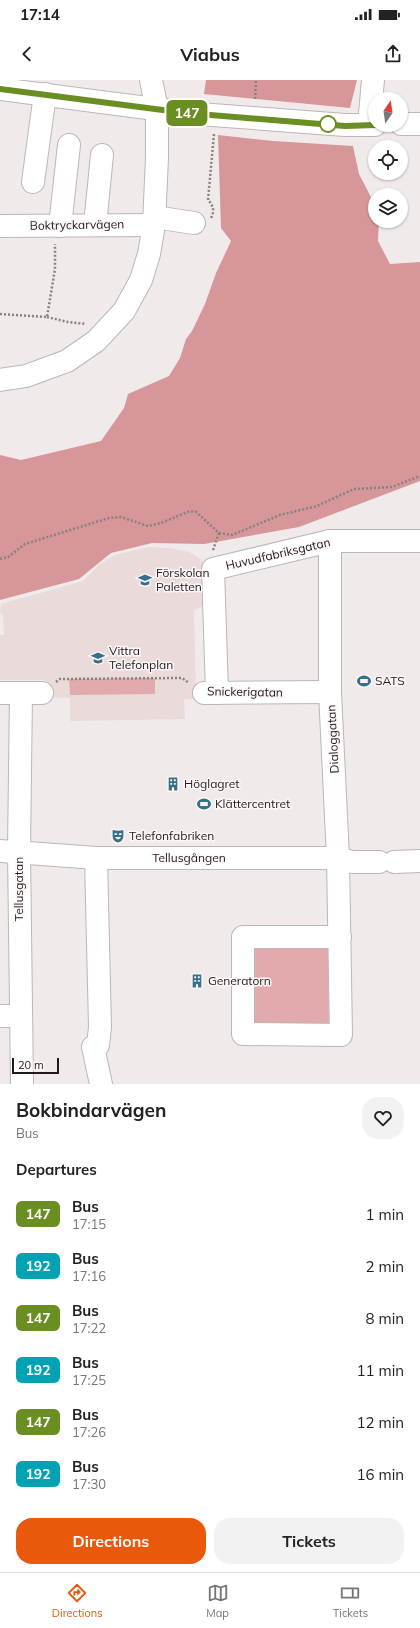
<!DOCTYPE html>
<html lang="en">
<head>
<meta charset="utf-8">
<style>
  :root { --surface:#fff; --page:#f2f2f2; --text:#222; --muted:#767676; --line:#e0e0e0; --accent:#ea580c }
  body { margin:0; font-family:Mulish,sans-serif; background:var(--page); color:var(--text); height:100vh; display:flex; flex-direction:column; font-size:15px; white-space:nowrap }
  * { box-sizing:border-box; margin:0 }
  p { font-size:13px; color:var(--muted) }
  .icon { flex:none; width:22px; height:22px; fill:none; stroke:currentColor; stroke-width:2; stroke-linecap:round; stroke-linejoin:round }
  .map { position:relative; height:1004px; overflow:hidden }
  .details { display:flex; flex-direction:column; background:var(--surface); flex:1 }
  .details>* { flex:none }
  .badge { padding:0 8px; border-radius:6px; font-size:14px; line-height:26px }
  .needle { width:26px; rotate:13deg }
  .tools { position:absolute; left:368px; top:12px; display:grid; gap:8px }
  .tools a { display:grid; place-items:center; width:40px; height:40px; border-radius:50%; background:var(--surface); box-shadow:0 1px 3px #0004; font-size:20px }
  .scale { position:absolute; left:12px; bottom:10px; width:47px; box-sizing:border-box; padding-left:4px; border:2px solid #1e1c1c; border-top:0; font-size:11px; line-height:14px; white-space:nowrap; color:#1e1c1c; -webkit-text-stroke:3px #fff7f7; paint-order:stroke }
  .map>.badge { position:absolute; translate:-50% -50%; box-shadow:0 0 0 2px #fff }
  h2 { padding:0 16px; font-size:15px; line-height:36px }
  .round { display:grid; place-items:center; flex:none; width:42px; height:42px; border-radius:16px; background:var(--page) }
  .headline { display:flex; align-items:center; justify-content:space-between; height:68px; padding:0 16px }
  h1 { font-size:19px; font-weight:700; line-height:30px }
  .cta { display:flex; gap:8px; margin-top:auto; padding:8px 16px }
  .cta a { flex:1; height:46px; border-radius:16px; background:var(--accent); color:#fff; font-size:16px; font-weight:700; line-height:46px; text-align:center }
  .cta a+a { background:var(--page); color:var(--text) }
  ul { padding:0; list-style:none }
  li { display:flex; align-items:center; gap:12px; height:52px; padding:0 16px }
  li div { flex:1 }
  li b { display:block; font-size:15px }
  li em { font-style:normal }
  li .badge { min-width:44px; font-weight:700; text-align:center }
  .status { display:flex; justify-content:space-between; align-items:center; height:28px; padding:0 20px; background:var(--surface); direction:ltr }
  .status svg { height:11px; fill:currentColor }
  header { display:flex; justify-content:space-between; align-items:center; height:52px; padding:0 16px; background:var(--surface); font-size:18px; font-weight:700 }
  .menu { display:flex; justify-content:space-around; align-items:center; height:56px; border-top:1px solid var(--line); background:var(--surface); font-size:11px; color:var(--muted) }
  .menu a { display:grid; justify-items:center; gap:2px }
  .menu .selected { color:var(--accent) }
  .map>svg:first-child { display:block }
</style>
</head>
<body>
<div class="status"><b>17:14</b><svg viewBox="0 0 49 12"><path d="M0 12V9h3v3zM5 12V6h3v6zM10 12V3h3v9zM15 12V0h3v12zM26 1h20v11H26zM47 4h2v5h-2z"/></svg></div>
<header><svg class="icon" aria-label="back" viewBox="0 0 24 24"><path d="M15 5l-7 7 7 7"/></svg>Viabus<svg class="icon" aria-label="share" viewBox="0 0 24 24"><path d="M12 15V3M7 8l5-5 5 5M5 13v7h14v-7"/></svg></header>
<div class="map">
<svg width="420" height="1004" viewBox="0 0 420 1004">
  <rect width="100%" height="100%" fill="#f1eaea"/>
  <!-- built -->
  <polygon fill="#eadada" points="149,467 168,468 189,472 202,480 205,486 204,525 194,531 196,619 184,619 185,639 70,641 70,618 45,617 45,600 0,600 0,555 4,555 3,535 0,533 1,524 83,501 99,485 115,475"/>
  <!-- green -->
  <g fill="#e1aaac">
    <polygon points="155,598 155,614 70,615 69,599"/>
    <polygon points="328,867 329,943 249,945 248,868"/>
  </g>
  <!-- forest -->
  <g fill="#d79699">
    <polygon points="206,0 357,0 350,28 204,14"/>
    <polygon points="218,55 273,61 353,66 359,94 375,125 375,141 379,141 378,161 390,184 420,182 420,401 299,447 204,464 152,463 111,473 79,499 0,520 0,375 21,380 101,361 124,328 128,314 169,296 180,278 186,259 192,251 205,224 216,193 231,161 221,148"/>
  </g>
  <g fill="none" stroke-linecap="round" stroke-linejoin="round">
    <!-- minor casing -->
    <g stroke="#bdb6b6" stroke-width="24">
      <g id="minor">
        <polyline points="0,9 186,33 345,45 375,45"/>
        <polyline points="401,44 420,44"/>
        <polyline points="369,45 373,0"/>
        <polyline points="33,102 45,14"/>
        <polyline points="154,137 194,143"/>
        <polyline points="95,145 102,75"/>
        <polyline points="0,146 154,145"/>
        <polyline points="60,146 69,65"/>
        <polyline points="0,300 26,296 67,281 96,261 124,231 141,200 149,174 154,145 157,77 157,29 151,0"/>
        <polyline points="330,461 330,612 338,778 341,955 243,954 243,857 340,857"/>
        <polyline points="0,613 42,613"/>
        <polyline points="21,613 19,771 22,1004"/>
        <polyline points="204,613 330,612"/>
        <polyline points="217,613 213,489 330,461 420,461"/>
        <polyline points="0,771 96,778 338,778 352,782 379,782"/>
        <polyline points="96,778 100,947 98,965 93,967 101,1004"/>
        <polyline points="394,782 420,781"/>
        <polyline points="0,936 20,936"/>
      </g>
    </g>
    <!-- path -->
    <g stroke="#868282" stroke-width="2.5" stroke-dasharray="2 2" stroke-linecap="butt">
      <polyline points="255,19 256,0"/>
      <path d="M211 138C215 131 213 125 208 120L214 54"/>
      <polyline points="0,234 47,237 55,189 55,164"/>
      <polyline points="47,237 68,242 86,244"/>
      <polyline points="213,470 219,453"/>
      <polyline points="0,479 8,477 25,464 109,438 121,437 148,446 161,443 190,431 196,432 219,453 232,455 280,435 317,426 354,409 392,407 420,396"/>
      <polyline points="56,602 60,599 182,598 189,603"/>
    </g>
    <!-- minor -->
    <use href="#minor" stroke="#fff" stroke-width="22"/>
  </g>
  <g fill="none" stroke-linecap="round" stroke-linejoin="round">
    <!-- line casing -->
    <g stroke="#fff" stroke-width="9">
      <polyline id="line" points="0,9 186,33 345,46 375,45"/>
    </g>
    <!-- line -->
    <use href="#line" stroke="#6b8e23" stroke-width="6"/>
  </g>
  <!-- icons -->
  <defs>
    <g id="school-bare" transform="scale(1.08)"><path d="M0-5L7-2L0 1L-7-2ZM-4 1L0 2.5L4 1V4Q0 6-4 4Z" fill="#357188" stroke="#fff7f7" stroke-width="2.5" paint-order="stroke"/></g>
    <g id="stadium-bare" transform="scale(1.08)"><path d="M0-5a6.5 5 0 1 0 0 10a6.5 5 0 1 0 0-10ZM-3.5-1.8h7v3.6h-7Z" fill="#357188" stroke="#fff7f7" stroke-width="2.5" paint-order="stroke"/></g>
    <g id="building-bare" transform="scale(1.08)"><path d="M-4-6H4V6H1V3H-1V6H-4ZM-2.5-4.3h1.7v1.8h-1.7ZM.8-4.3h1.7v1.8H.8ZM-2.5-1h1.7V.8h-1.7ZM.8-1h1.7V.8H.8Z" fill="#357188" stroke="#fff7f7" stroke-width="2.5" paint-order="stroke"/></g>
    <g id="theatre-bare" transform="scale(1.08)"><path d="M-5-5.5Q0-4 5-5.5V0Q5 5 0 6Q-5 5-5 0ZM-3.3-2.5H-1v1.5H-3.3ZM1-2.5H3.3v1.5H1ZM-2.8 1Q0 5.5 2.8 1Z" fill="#357188" stroke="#fff7f7" stroke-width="2.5" paint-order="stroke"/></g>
  </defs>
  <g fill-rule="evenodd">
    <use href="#school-bare" x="145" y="500"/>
    <use href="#school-bare" x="98" y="578"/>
    <use href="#stadium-bare" x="364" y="601"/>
    <use href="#building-bare" x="173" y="704"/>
    <use href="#stadium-bare" x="204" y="724"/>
    <use href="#theatre-bare" x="118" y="756"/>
    <use href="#building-bare" x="197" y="901"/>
  </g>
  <!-- markers -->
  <circle fill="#fff" stroke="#6b8e23" stroke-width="2" cx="328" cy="44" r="8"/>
  <g text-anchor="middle" stroke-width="3" stroke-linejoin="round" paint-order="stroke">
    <!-- street labels -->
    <g font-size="12" fill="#1e1c1c" stroke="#fff7f7">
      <text transform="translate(77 145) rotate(-1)" y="4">Boktryckarvägen</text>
      <text transform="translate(278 474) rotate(-13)" y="4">Huvudfabriksgatan</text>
      <text transform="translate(245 612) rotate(1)" y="4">Snickerigatan</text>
      <text transform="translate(333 659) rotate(-93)" y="4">Dialoggatan</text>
      <text x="189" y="782">Tellusgången</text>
      <text transform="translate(19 809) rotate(-90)" y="4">Tellusgatan</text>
    </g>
    <!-- poi labels -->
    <g font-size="12" fill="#1e1c1c" stroke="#fff7f7" text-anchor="start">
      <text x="156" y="497">Förskolan<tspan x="156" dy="14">Paletten</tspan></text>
      <text x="109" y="575">Vittra<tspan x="109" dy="14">Telefonplan</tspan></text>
      <text x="375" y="605">SATS</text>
      <text x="184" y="708">Höglagret</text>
      <text x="215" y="728">Klättercentret</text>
      <text x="129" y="760">Telefonfabriken</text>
      <text x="208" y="905">Generatorn</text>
    </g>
  </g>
</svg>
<div class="tools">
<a><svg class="needle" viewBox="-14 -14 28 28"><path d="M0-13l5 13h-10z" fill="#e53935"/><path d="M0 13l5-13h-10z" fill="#767676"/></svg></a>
<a><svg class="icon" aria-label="locate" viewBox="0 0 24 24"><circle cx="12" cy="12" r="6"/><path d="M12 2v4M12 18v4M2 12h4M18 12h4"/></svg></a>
<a><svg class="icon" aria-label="layers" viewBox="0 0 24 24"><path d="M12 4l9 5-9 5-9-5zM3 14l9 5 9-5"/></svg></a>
</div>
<div class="scale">20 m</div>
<b class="badge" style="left:187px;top:33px;background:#6b8e23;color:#fff">147</b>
</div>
<section class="details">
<div class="headline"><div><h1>Bokbindarvägen</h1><p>Bus</p></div><a class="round"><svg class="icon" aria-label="heart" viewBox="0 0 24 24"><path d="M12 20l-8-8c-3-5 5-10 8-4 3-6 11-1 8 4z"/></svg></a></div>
<h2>Departures</h2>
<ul>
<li><span class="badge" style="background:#6b8e23;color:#fff">147</span><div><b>Bus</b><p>17:15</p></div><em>1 min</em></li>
<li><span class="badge" style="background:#00a3b4;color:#fff">192</span><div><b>Bus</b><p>17:16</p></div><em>2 min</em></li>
<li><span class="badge" style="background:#6b8e23;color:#fff">147</span><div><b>Bus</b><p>17:22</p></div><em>8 min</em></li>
<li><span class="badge" style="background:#00a3b4;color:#fff">192</span><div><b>Bus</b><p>17:25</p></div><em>11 min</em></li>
<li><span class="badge" style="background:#6b8e23;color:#fff">147</span><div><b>Bus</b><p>17:26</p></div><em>12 min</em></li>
<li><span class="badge" style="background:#00a3b4;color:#fff">192</span><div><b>Bus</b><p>17:30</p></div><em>16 min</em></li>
</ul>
<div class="cta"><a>Directions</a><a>Tickets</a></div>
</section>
<nav class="menu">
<a class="selected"><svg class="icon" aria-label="directions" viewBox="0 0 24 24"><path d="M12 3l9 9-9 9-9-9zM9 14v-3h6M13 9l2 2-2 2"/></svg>Directions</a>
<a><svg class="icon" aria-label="map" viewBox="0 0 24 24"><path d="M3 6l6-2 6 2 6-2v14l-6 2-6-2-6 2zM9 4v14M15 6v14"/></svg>Map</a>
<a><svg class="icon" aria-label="tickets" viewBox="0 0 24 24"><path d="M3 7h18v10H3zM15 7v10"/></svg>Tickets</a>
</nav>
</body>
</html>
